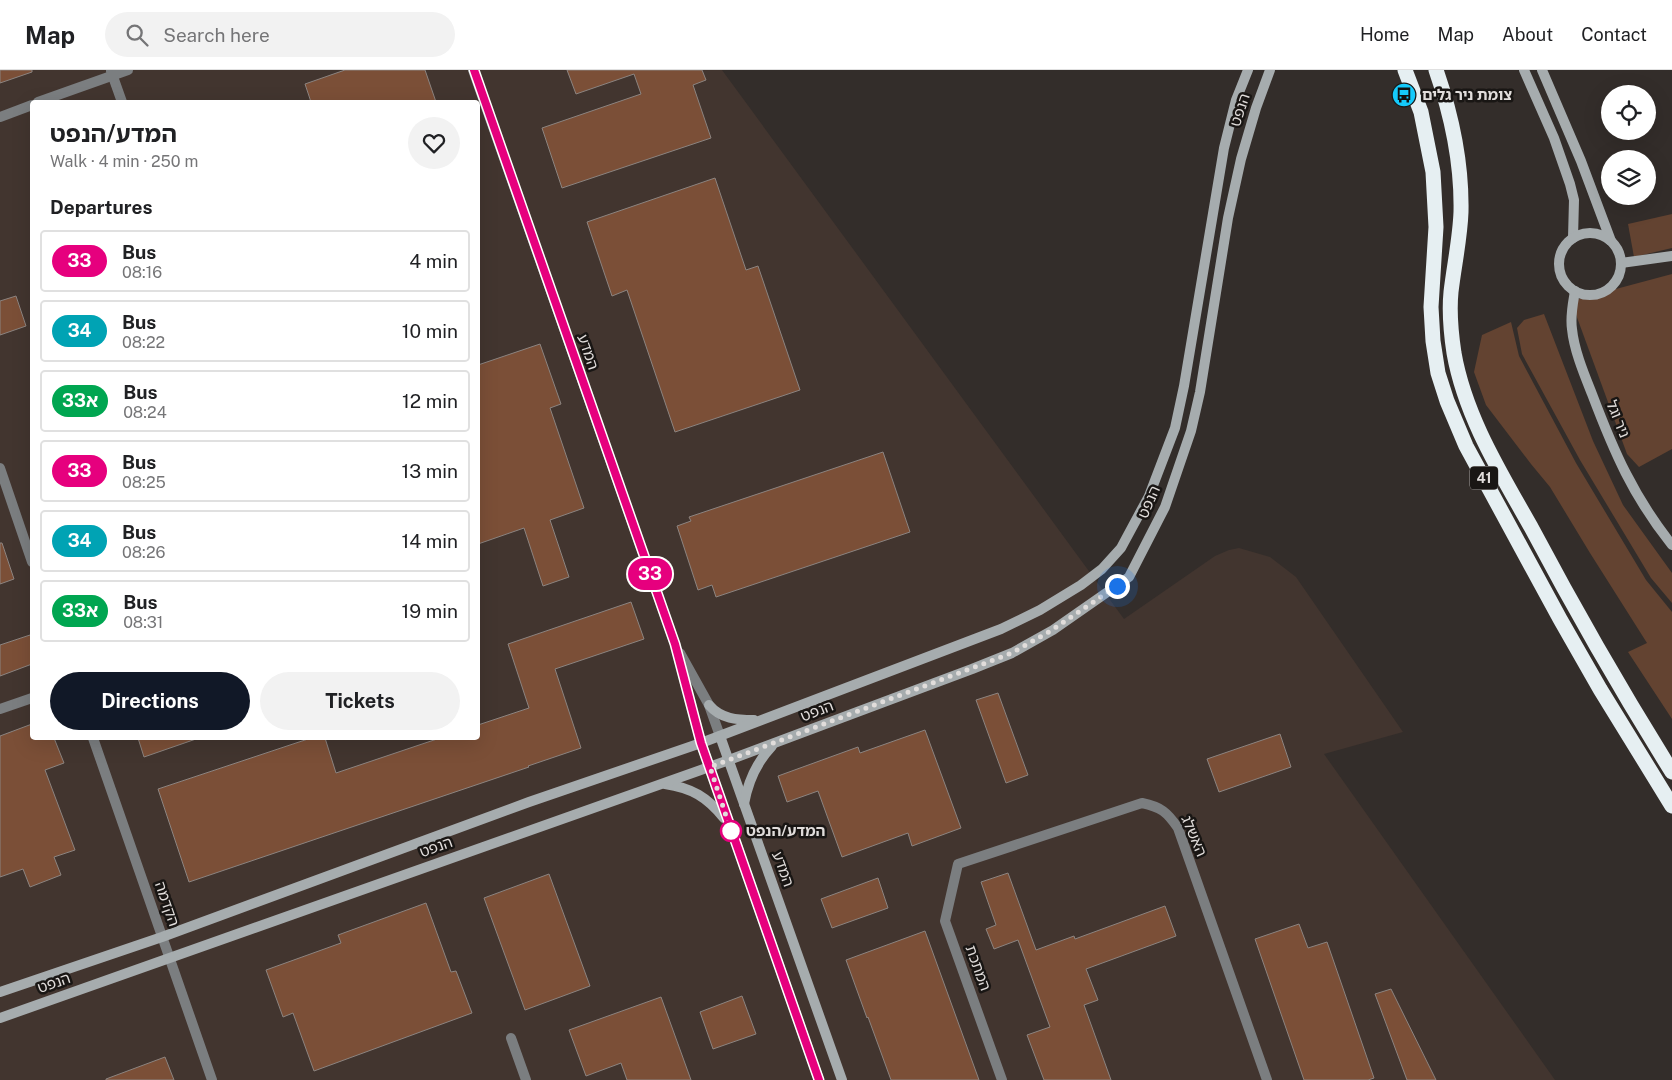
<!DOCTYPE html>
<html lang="en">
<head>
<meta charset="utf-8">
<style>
  :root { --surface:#fff; --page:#f2f2f2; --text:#202124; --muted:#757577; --line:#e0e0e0; --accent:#111827 }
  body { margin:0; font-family:"Public Sans","Noto Sans Hebrew",sans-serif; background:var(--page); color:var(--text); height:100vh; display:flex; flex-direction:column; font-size:19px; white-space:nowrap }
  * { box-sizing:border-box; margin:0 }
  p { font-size:16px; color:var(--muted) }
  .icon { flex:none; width:28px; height:28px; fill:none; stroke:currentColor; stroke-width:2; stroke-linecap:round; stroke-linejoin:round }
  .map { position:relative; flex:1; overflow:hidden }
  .panel { position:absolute; left:30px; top:30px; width:450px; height:640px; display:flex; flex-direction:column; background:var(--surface); border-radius:5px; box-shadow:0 5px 20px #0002 }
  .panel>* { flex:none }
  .badge { padding:0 10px; border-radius:16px; font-size:18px; line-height:32px }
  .buttons { position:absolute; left:1601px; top:15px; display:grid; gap:10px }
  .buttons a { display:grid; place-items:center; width:55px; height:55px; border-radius:50%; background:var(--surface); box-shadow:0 5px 20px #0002; font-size:25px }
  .you { position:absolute; width:25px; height:25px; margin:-12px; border:4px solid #fff; border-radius:50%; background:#1a73e8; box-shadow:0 0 0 8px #1a73e833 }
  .map>.badge { position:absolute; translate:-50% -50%; box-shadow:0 0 0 2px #fff }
  h2 { padding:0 20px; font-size:19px; line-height:45px }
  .round { display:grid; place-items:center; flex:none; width:52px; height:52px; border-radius:26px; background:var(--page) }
  .head { display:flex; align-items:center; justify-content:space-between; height:85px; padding:0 20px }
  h1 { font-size:24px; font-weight:700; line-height:38px }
  .primary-button { display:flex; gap:10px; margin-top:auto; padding:10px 20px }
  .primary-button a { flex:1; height:58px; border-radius:30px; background:var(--accent); color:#fff; font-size:20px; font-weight:700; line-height:58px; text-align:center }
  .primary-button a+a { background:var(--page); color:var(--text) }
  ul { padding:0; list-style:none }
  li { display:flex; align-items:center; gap:15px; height:62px; margin:0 10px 8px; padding:0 10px; border:2px solid var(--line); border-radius:5px }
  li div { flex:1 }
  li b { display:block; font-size:19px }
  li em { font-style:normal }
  li .badge { min-width:55px; font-weight:700; text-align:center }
  header { display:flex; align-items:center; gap:30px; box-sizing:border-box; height:70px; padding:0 25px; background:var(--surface); border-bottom:1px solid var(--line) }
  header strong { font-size:24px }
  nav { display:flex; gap:28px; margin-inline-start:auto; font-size:18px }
  .search { width:350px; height:45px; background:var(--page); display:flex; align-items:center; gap:12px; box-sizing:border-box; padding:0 18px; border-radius:28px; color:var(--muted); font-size:19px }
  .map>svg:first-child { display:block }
</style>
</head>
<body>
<header>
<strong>Map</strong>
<div class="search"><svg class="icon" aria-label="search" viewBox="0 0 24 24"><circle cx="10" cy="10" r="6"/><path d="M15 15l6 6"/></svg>Search here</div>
<nav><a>Home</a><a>Map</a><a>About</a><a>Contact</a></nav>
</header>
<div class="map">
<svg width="1672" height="1010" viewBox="0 0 1672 1010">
  <rect width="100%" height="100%" fill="#332d2a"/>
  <!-- built -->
  <path fill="#42352f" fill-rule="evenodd" d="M0 0H722L1124 549 1215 486 1229 480 1239 478 1270 487 1296 507 1403 662 1324 684 1555 1010H0ZM32 32H478V668H32Z"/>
  <!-- green -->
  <g fill="#634331">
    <polygon points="1672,144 1672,178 1634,187 1628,154"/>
    <polygon points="1672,204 1672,379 1639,397 1627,384 1571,231"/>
    <polygon points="1544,244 1593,371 1623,435 1672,503 1672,533 1651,508 1580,390 1522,284 1517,258 1524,250"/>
    <polygon points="1511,252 1519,286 1576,393 1646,510 1672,542 1672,649 1628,582 1647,573 1590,483 1550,417 1531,394 1486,335 1474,302 1482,265"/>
  </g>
  <!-- building -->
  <g fill="#7b4f37" stroke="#8c8480">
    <polygon points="0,0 32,0 32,2 0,13"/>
    <polygon points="345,0 425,0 436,32 311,32 305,14"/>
    <polygon points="567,0 702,0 706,10 693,15 711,68 562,118 542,58 641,24 634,4 576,24"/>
    <polygon points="715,108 746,200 758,196 800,320 675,362 627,220 612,226 587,152"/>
    <polygon points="16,226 26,256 0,265 0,231"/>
    <polygon points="540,274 561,334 550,338 584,438 550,450 569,507 543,516 524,458 478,474 478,295"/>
    <polygon points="883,382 910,462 716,527 712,515 698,520 677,456 691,451 689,447"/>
    <polygon points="0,473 2,473 14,509 0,514"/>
    <polygon points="631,532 644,569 555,599 581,678 528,696 529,697 189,812 158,719 311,668 325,668 336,703 440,668 478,668 478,655 529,638 508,574"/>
    <polygon points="30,565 32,571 32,594 0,606 0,575"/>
    <polygon points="998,623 1028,705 1006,713 976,630"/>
    <polygon points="32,654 32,668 54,668 64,693 45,700 75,780 54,787 61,805 30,817 23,799 0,807 0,666"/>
    <polygon points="925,660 961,758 912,776 908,763 842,787 818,721 787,732 778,706 858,677 860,683"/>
    <polygon points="1280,664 1291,697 1219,722 1207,689"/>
    <polygon points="138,668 195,668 196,669 144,687"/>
    <polygon points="1008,803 1036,880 1074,866 1075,869 1165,836 1176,866 1086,899 1098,930 1084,935 1111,1010 1044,1010 1027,965 1050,957 1018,870 994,879 986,859 996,855 981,812"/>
    <polygon points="549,804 590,916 525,940 484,828"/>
    <polygon points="878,808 888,838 832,858 821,829"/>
    <polygon points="426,833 451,902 456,901 472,943 314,1001 293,943 283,947 266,900 341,873 338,865"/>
    <polygon points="1299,854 1308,878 1327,872 1374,1008 1368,1010 1304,1010 1255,869"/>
    <polygon points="925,861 946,919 979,1010 891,1010 868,947 867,948 846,890"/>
    <polygon points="1391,919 1436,1010 1407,1010 1375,924"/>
    <polygon points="742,926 756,964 713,979 700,942"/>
    <polygon points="661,927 691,1010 627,1010 621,993 586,1006 569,960"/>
    <polygon points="165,987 174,1010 106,1010 106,1009"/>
  </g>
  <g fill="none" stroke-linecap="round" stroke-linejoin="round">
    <!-- street -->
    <g stroke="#7b7e80" stroke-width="10">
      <polyline points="473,0 675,574 701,673"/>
      <polyline points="111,1 122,32"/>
      <polyline points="38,32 128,0"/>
      <polyline points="0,47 32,35"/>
      <polyline points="0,398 32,492"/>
      <polyline points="680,583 709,635 720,666"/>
      <polyline points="0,639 32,628"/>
      <polyline points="93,668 212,1010"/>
      <polyline points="511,968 526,1010"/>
      <path d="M1002 1010 945 851 958 794 1142 733C1161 737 1167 742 1178 758L1267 1010"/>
    </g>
    <!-- secondary -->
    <g stroke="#a6acae" stroke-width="10">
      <polyline points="1524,0 1554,68 1570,114 1574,130 1573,168"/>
      <polyline points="1542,0 1581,91 1611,171"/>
      <circle cx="1590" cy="194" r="31"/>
      <polyline points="1621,193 1672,186"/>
      <path d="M1575 221C1573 233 1570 246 1572 259 1574 280 1584 304 1592 324 1614 382 1633 426 1672 475"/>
      <path d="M709 635C721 649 737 650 754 650"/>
      <polyline points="720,666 842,1010"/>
      <polyline points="701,673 819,1010"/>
      <path d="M665 714C692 718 707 727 724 748"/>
      <path d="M744 734C748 711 756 693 772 676"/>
      <polyline points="0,922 162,867 529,732 701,673 1001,559 1040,540 1081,515 1102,499 1121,478 1149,426 1175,358 1184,316 1224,78 1236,30 1248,0"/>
      <polyline points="0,948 729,690 972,599 1012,583 1053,560 1129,507 1165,437 1191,361 1200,322 1228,148 1241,89 1256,38 1270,0"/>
    </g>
    <!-- highway -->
    <g stroke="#e6eff2" stroke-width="15">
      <polyline points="1405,0 1421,42 1433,102 1436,157 1431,237 1433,271 1438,303 1447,331 1466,376 1560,549 1600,619 1672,736"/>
      <path d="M1436 0C1452 46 1462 93 1461 142 1460 169 1454 196 1451 222 1449 242 1451 263 1454 283 1465 346 1500 402 1531 457 1575 540 1622 622 1672 702"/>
    </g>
  </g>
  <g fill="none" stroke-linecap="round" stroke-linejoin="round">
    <!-- line casing -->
    <g stroke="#fff" stroke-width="11">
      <polyline id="line" points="474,0 675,574 701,673 819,1010"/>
    </g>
    <!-- line -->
    <use href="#line" stroke="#e6007e" stroke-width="8"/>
    <!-- walk -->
    <polyline stroke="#e1dddb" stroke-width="5" stroke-dasharray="0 9" points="731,761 710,697 1012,583 1052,560 1117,516"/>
  </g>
  <!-- icons -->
  <defs>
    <g id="bus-disc" transform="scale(1.25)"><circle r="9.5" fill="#15cafb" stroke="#191614"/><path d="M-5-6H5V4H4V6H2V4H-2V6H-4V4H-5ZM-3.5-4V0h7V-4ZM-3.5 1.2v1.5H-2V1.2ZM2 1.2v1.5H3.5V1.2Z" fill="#111"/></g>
  </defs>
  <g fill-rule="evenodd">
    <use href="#bus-disc" x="1404" y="25"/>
  </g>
  <!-- markers -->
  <circle fill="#fff" stroke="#e6007e" stroke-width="2.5" cx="731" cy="761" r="10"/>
  <g text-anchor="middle" stroke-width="5" stroke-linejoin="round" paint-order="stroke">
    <!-- shield labels -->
    <rect fill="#191614" stroke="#a5a19f" stroke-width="1" x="1470" y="396.5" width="28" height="23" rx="4"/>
    <g font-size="14" font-weight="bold" fill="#e1dddb">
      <text x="1484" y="413">41</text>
    </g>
    <!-- poi labels -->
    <g font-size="15" font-weight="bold" fill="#e1dddb" stroke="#191614" text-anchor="start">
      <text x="1422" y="30">צומת ניר גלים</text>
    </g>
    <!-- street labels -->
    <g font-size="15" fill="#e1dddb" stroke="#191614">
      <text transform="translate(1240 40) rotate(-72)" y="5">הנפט</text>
      <text transform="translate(588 282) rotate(71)" y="5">המדע</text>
      <text transform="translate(1618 349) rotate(68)" y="5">ניר וגל</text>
      <text transform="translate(1149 432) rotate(-66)" y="5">הנפט</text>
      <text transform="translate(817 641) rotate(-21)" y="5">הנפט</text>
      <text transform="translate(1194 766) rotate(67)" y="5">האשלג</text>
      <text transform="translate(436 777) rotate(-20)" y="5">הנפט</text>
      <text transform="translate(783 799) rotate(70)" y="5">המדע</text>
      <text transform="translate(167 834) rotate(71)" y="5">הקדמה</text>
      <text transform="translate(978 898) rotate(70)" y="5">המתכת</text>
      <text transform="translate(54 913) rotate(-19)" y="5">הנפט</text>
    </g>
    <!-- stop labels -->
    <g font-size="15" font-weight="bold" fill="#e1dddb" stroke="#191614" text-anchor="start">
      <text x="746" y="766">המדע/הנפט</text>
    </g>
  </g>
</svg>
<div class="buttons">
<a><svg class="icon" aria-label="locate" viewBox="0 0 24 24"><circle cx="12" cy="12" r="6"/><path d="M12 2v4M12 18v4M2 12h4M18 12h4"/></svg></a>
<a><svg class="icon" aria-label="layers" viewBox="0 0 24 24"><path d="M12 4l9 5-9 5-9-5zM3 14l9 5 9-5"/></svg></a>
</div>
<div class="you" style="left:1117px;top:516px"></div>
<b class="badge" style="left:650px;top:504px;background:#e6007e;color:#fff">33</b>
<section class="panel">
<div class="head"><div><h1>המדע/הנפט</h1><p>Walk · 4 min · 250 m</p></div><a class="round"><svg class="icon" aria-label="heart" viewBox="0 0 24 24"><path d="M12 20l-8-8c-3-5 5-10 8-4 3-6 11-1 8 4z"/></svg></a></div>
<h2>Departures</h2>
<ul>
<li><span class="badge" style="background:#e6007e;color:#fff">33</span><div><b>Bus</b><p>08:16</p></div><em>4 min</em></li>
<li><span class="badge" style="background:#00a3b4;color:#fff">34</span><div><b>Bus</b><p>08:22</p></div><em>10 min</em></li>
<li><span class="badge" style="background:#00a651;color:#fff">33א</span><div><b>Bus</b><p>08:24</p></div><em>12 min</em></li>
<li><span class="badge" style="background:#e6007e;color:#fff">33</span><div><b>Bus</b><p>08:25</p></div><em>13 min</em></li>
<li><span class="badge" style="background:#00a3b4;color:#fff">34</span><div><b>Bus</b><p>08:26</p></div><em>14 min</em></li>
<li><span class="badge" style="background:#00a651;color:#fff">33א</span><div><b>Bus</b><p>08:31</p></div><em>19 min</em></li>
</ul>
<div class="primary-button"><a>Directions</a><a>Tickets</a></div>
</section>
</div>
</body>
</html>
